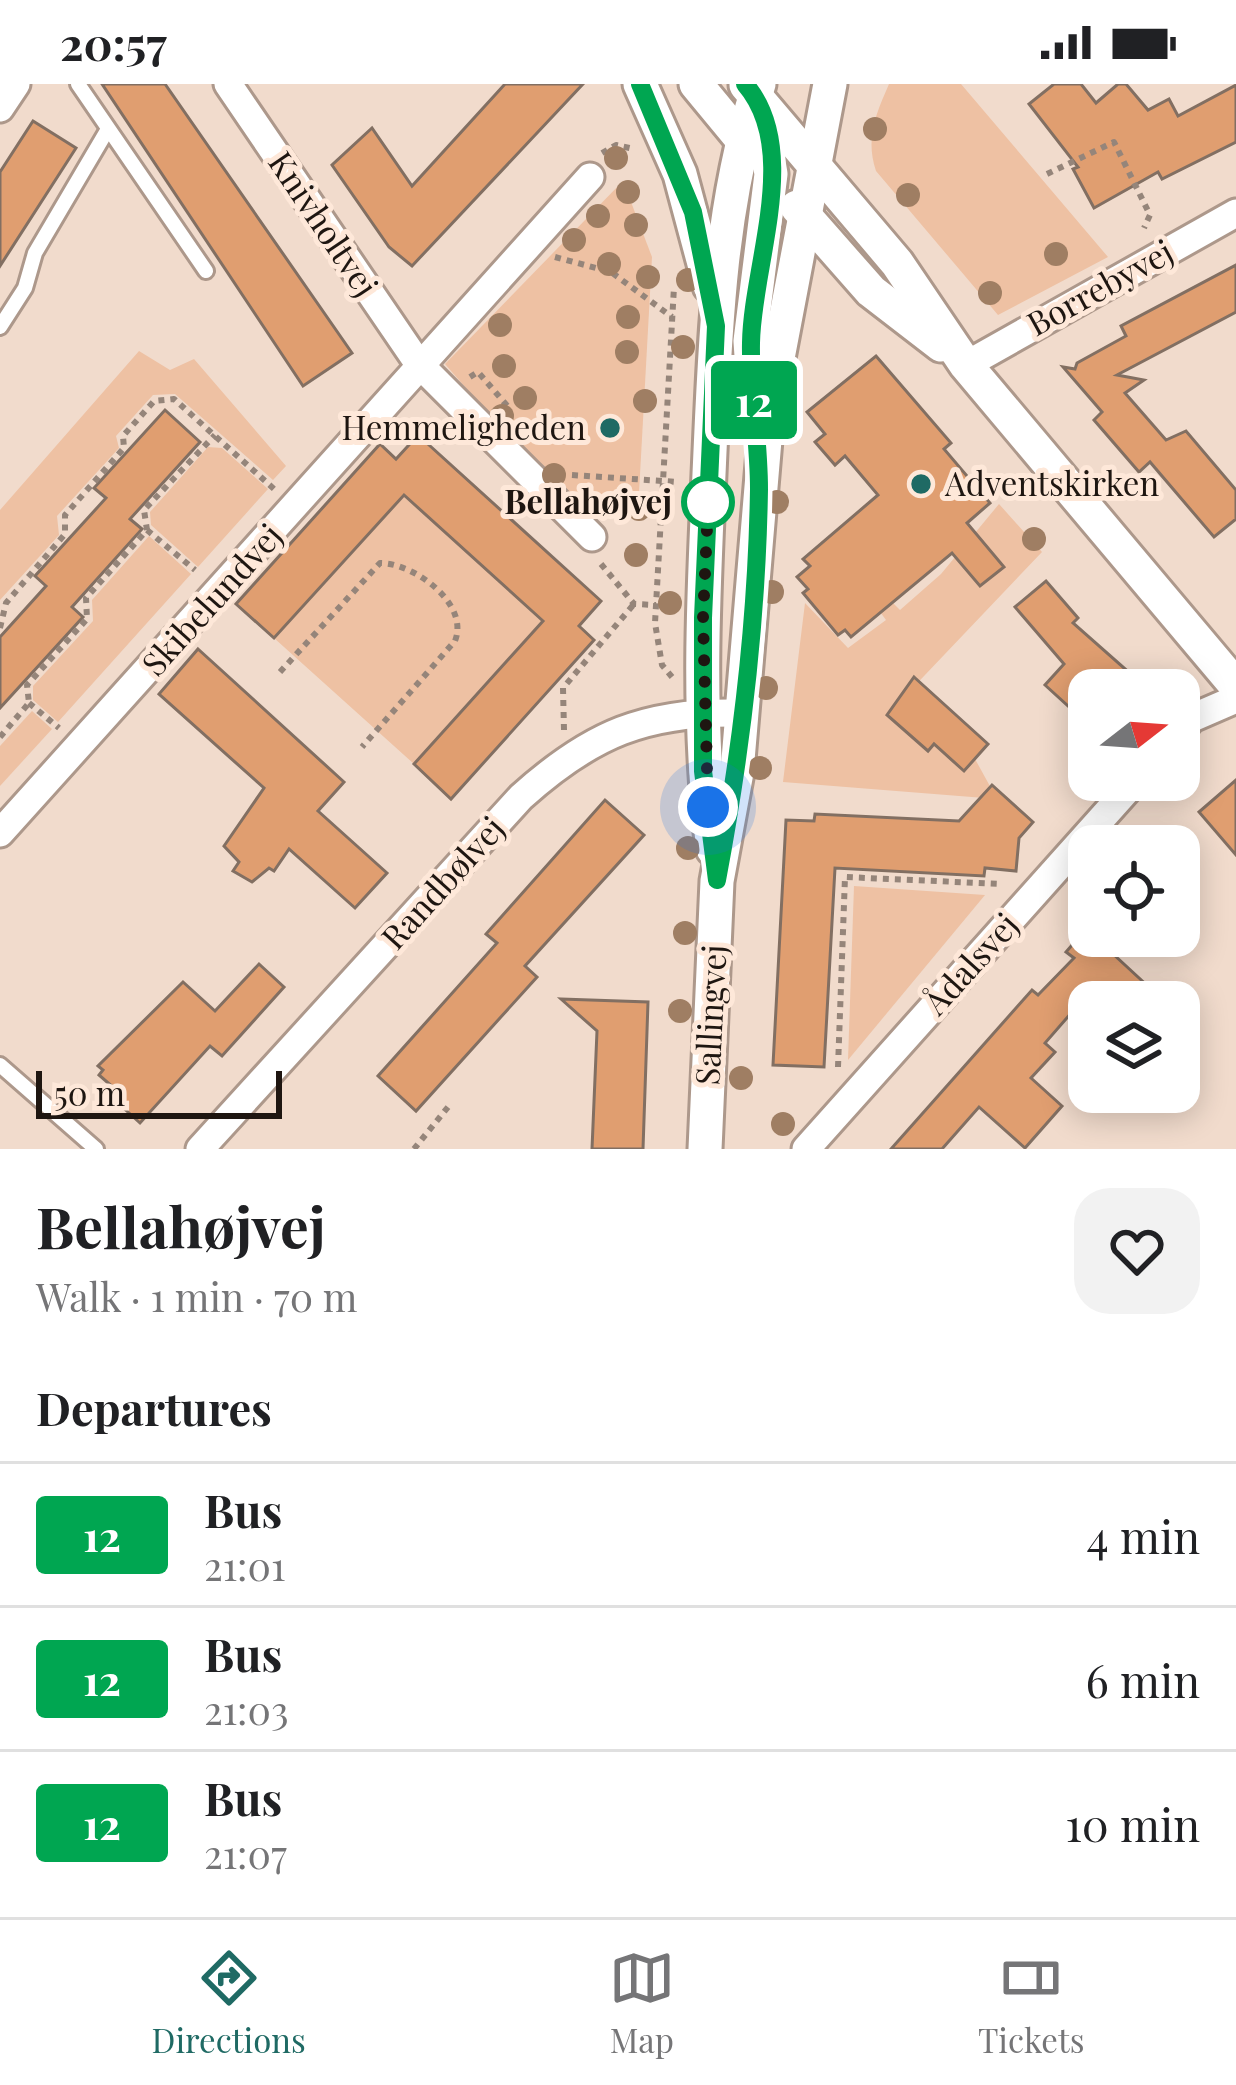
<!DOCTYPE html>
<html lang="en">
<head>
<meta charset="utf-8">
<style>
  :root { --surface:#fff; --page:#f2f2f2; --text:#202124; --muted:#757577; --line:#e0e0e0; --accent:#1f6a64 }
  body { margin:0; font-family:"Playfair Display",serif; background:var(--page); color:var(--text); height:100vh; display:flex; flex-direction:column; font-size:45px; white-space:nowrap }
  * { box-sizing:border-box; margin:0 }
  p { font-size:39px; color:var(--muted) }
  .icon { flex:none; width:66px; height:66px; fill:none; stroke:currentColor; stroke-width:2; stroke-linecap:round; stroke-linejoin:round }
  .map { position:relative; height:1065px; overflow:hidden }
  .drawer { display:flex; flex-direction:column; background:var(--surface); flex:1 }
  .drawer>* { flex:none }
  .badge { padding:0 24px; border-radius:9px; font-size:42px; line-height:78px }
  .needle { width:78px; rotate:73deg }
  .fabs { position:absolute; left:1068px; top:585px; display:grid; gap:24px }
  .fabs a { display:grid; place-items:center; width:132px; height:132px; border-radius:24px; background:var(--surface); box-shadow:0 6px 30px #0003; font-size:60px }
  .scale { position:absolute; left:36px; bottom:30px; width:246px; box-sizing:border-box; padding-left:12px; border:6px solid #1e1611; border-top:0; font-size:33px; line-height:42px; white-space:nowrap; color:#1e1611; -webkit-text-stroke:9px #fee8d9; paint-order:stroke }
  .you { position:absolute; width:60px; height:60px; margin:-30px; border:9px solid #fff; border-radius:50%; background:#1a73e8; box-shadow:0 0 0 18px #1a73e833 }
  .map>.badge { position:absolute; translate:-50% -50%; box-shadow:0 0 0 6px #fff }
  h2 { padding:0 36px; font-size:45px; line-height:108px }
  .round { display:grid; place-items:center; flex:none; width:126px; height:126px; border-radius:36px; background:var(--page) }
  .headline { display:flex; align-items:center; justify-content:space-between; height:204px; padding:0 36px }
  h1 { font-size:57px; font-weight:700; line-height:90px }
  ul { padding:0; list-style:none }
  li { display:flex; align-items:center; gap:36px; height:144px; padding:0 36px; border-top:3px solid var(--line) }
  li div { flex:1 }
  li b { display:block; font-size:45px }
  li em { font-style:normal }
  li .badge { min-width:132px; font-weight:700; text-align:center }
  .status { display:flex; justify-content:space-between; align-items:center; height:84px; padding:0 60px; background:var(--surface); direction:ltr }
  .status svg { height:33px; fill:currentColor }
  .tabs { display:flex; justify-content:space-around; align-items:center; height:168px; border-top:3px solid var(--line); background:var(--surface); font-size:33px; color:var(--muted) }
  .tabs a { display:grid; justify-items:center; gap:6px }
  .tabs .selected { color:var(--accent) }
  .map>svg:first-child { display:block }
</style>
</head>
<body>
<div class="status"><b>20:57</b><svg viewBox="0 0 49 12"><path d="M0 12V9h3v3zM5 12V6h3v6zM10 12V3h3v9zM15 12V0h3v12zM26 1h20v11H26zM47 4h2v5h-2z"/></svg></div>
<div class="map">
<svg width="1236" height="1065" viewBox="0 0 1236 1065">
  <rect width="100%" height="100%" fill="#f1dbcc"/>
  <!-- green -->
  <g fill="#eec1a3">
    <path d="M889 0H961L1108 173 998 231 876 87C865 54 876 30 889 0Z"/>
    <polygon points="623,97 652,173 638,427 582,423 553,404 445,280"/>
    <polygon points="139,267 170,286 194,275 286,382 273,396 175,310 153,311 116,352 119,364 57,432 59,451 0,516 0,426"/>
    <polygon points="208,363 222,364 268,405 198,483 151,441 150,428"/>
    <polygon points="404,411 543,537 414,680 274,554"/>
    <polygon points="999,420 1042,468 905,612 969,664 997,715 783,698 805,519 848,564 886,536 872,517 882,508 900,526 941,490"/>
    <polygon points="149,452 191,490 58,638 33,616 33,602 93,537 92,516"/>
    <polygon points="32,627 52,645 0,702 0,662"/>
    <polygon points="854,802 985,811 848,976"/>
  </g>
  <!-- building -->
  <g fill="#e09e70" stroke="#826f62" stroke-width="3">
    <polygon points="102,0 165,0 352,269 303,302"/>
    <polygon points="505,0 583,0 412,182 389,163 332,81 372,44 412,102"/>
    <polygon points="1054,0 1081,0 1096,19 1118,0 1126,0 1148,26 1169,15 1178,32 1236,1 1236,58 1162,95 1158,88 1094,124 1073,85 1078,83 1029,20"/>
    <polygon points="33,37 76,64 0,182 0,88"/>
    <polygon points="1236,181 1236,228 1117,291 1144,296 1125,309 1166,356 1186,347 1236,406 1236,435 1214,453 1150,378 1139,388 1094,336 1102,328 1063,283 1075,285 1077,279 1126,252 1121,242"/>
    <polygon points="876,272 951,359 944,365 990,419 967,439 1004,483 980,502 952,469 851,553 845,546 838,551 803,509 808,505 797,493 810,482 803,475 878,411 845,372 835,381 815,358 825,350 807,328"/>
    <polygon points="165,326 200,358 130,435 142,445 72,523 83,533 0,624 0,553 46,502 35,492 106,414 94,404"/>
    <polygon points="418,351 601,517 579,542 594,556 451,715 414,680 543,537 404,411 274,554 236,520 380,360 396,375"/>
    <polygon points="1046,497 1078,534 1073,539 1149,606 1089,606 1089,641 1045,601 1064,580 1015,523"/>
    <polygon points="198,565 344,698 318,727 387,789 355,824 289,765 274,787 269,784 252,798 233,787 239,778 224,762 264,704 159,610"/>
    <polygon points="914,593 988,660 964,687 934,660 928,667 887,631"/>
    <polygon points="1236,696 1236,771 1199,728"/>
    <polygon points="992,701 1033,738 1019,754 1016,787 985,784 984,792 835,784 824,983 773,981 786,736 814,737 815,730 959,737"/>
    <polygon points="605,716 644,751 525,882 537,893 416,1027 378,992 497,859 486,850"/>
    <polygon points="1086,845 1165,918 1108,918 1093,904 1045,959 1055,968 1031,994 1062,1022 1025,1064 979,1023 942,1065 891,1065 1032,906 1038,911 1074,874 1066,868"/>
    <polygon points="259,880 284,903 222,972 210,962 140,1039 117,1018 122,1011 99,991 103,986 98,982 183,898 215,927"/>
    <polygon points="561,915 648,918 643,1065 592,1065 597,947"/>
  </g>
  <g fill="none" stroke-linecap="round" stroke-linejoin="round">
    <!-- service casing -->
    <g stroke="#ad988b" stroke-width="20">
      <g id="service">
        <polyline points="78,0 206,187"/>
        <polyline points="0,243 25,204 35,169 108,45"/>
        <polyline points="0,981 96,1065"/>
      </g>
    </g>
    <!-- minor casing -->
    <g stroke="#ad988b" stroke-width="33">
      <g id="minor">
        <polyline points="228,0 418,279 592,453"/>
        <polyline points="0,24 16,0"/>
        <polyline points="966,281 1236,129"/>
        <polyline points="1179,649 1192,634 1236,615"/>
        <polyline points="0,749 590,93"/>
        <path d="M200 1065 521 713C591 650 646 627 741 629"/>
        <polyline points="806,1065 1136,696"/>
      </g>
    </g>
    <!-- tertiary casing -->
    <g stroke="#ad988b" stroke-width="39">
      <g id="tertiary">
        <polyline points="640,0 680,90 710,202"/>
        <polyline points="696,0 753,69"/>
        <polyline points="746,1 897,179 966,281 1236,602"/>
        <polyline points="797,123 871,207 941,261"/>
        <polyline points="755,330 750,257 771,90 760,24"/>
        <path d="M713 765C697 640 703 515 709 390 715 258 718 126 759 0"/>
        <polyline points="705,1065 717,797 737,688 767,332 830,0"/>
      </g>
    </g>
    <!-- path -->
    <g stroke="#95857a" stroke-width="6" stroke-dasharray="6 6" stroke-linecap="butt">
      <polyline points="602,69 616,61 634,65"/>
      <polyline points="1047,90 1114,58 1150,131 1144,144"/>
      <polyline points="555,173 611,188 672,233"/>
      <polyline points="470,293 478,288 510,325"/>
      <polyline points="572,391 678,398"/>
      <polyline points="147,446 195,486"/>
      <polyline points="601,480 634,520 656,521"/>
      <polyline points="0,544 6,519 65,450 65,431 124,364 123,352 154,317 174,315 274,405"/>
      <path d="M280 588 380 479C413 479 470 519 455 557L362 663"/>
      <polyline points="672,593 662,581 655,539 674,203"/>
      <polyline points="29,619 59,644"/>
      <polyline points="564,646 563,604 634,520"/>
      <polyline points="0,653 29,619 27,601 87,535 86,514 147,446 144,426 215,351"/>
      <polyline points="838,983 845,793 1002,800"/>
      <polyline points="414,1065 448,1023"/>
    </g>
    <!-- service -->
    <use href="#service" stroke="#fff" stroke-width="14"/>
    <!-- minor -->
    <use href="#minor" stroke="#fff" stroke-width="27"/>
    <!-- tertiary -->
    <use href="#tertiary" stroke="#fff" stroke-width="33"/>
  </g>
  <!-- trees -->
  <g fill="#9f7e63">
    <circle cx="875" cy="45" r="12"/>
    <circle cx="616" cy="74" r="12"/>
    <circle cx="628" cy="108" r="12"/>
    <circle cx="908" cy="111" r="12"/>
    <circle cx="598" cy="132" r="12"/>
    <circle cx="636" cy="141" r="12"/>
    <circle cx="574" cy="156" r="12"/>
    <circle cx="1056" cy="170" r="12"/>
    <circle cx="609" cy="180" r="12"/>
    <circle cx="648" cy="193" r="12"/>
    <circle cx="688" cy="196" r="12"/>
    <circle cx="990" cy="209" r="12"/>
    <circle cx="628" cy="233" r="12"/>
    <circle cx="500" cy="241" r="12"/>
    <circle cx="683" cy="263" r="12"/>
    <circle cx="627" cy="268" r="12"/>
    <circle cx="504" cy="282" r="12"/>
    <circle cx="525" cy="314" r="12"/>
    <circle cx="645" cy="317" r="12"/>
    <circle cx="502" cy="332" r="12"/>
    <circle cx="540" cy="348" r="12"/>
    <circle cx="554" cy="391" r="12"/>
    <circle cx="777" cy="418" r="12"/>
    <circle cx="639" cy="425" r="12"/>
    <circle cx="1034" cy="455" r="12"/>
    <circle cx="636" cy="471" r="12"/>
    <circle cx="772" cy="508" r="12"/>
    <circle cx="670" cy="519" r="12"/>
    <circle cx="766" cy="604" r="12"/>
    <circle cx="760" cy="684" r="12"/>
    <circle cx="688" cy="764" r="12"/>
    <circle cx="685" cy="849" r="12"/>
    <circle cx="680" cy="927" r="12"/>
    <circle cx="741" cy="994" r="12"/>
    <circle cx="783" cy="1040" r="12"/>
  </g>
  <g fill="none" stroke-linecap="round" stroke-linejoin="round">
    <!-- line casing -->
    <g stroke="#fff" stroke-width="27">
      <path id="line" d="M640 0 693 128 716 242 703 534V687L717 796C741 669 757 535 759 405 759 356 750 307 751 259 752 181 802 66 745 0"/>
    </g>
    <!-- line -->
    <use href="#line" stroke="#00a651" stroke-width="18"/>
    <!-- walk -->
    <polyline stroke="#1e1611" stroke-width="12" stroke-dasharray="0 21.6" points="708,418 709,400 703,534 708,723"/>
  </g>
  <!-- markers -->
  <g fill="#1f6a64" stroke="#fee8d9" stroke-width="4.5">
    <circle cx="610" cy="344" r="12"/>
    <circle cx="921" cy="400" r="12"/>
  </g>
  <circle fill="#fff" stroke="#00a651" stroke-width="6" cx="708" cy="418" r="24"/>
  <g text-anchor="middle" stroke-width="10" stroke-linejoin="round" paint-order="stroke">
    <!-- street labels -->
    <g font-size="33" fill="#1e1611" stroke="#fee8d9">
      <text transform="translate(323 140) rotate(56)" y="12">Knivholtvej</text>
      <text transform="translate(1100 204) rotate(-29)" y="12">Borrebyvej</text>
      <text transform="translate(212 516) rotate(-48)" y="12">Skibelundvej</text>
      <text transform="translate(443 799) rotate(-48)" y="12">Randbølvej</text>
      <text transform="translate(971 880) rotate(-48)" y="12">Ådalsvej</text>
      <text transform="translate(711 931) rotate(-87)" y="12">Sallingvej</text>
    </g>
    <!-- poi labels -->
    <g font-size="33" fill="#1e1611" stroke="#fee8d9" text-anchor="end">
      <text x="586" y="356">Hemmeligheden</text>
      <text x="945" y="412" text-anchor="start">Adventskirken</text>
    </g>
    <!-- stop labels -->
    <g font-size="33" font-weight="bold" fill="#1e1611" stroke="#fee8d9" text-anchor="end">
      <text x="672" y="430">Bellahøjvej</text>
    </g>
  </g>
</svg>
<div class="fabs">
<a><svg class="needle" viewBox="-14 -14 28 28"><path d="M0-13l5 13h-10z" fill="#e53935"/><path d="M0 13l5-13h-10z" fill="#757577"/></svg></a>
<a><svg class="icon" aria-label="locate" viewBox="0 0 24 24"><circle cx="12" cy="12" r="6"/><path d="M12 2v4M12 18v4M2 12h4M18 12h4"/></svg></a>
<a><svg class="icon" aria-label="layers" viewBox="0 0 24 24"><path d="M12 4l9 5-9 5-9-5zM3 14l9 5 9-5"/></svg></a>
</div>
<div class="scale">50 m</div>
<div class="you" style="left:708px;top:723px"></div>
<b class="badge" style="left:754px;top:316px;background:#00a651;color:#fff">12</b>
</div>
<section class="drawer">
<div class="headline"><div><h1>Bellahøjvej</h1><p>Walk · 1 min · 70 m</p></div><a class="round"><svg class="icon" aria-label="heart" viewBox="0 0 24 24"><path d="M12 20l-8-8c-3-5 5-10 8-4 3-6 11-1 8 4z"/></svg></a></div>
<h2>Departures</h2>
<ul>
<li><span class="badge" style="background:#00a651;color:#fff">12</span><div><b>Bus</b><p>21:01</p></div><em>4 min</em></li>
<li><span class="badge" style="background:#00a651;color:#fff">12</span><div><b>Bus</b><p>21:03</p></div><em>6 min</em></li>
<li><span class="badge" style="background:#00a651;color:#fff">12</span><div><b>Bus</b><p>21:07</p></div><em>10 min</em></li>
</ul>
</section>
<nav class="tabs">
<a class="selected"><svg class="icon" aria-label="directions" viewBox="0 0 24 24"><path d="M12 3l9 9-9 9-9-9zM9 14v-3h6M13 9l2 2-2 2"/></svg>Directions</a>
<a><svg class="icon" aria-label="map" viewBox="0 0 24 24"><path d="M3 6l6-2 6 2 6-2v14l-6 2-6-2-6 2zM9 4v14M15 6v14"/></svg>Map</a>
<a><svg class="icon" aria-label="tickets" viewBox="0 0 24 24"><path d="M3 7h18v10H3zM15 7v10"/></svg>Tickets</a>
</nav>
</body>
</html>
